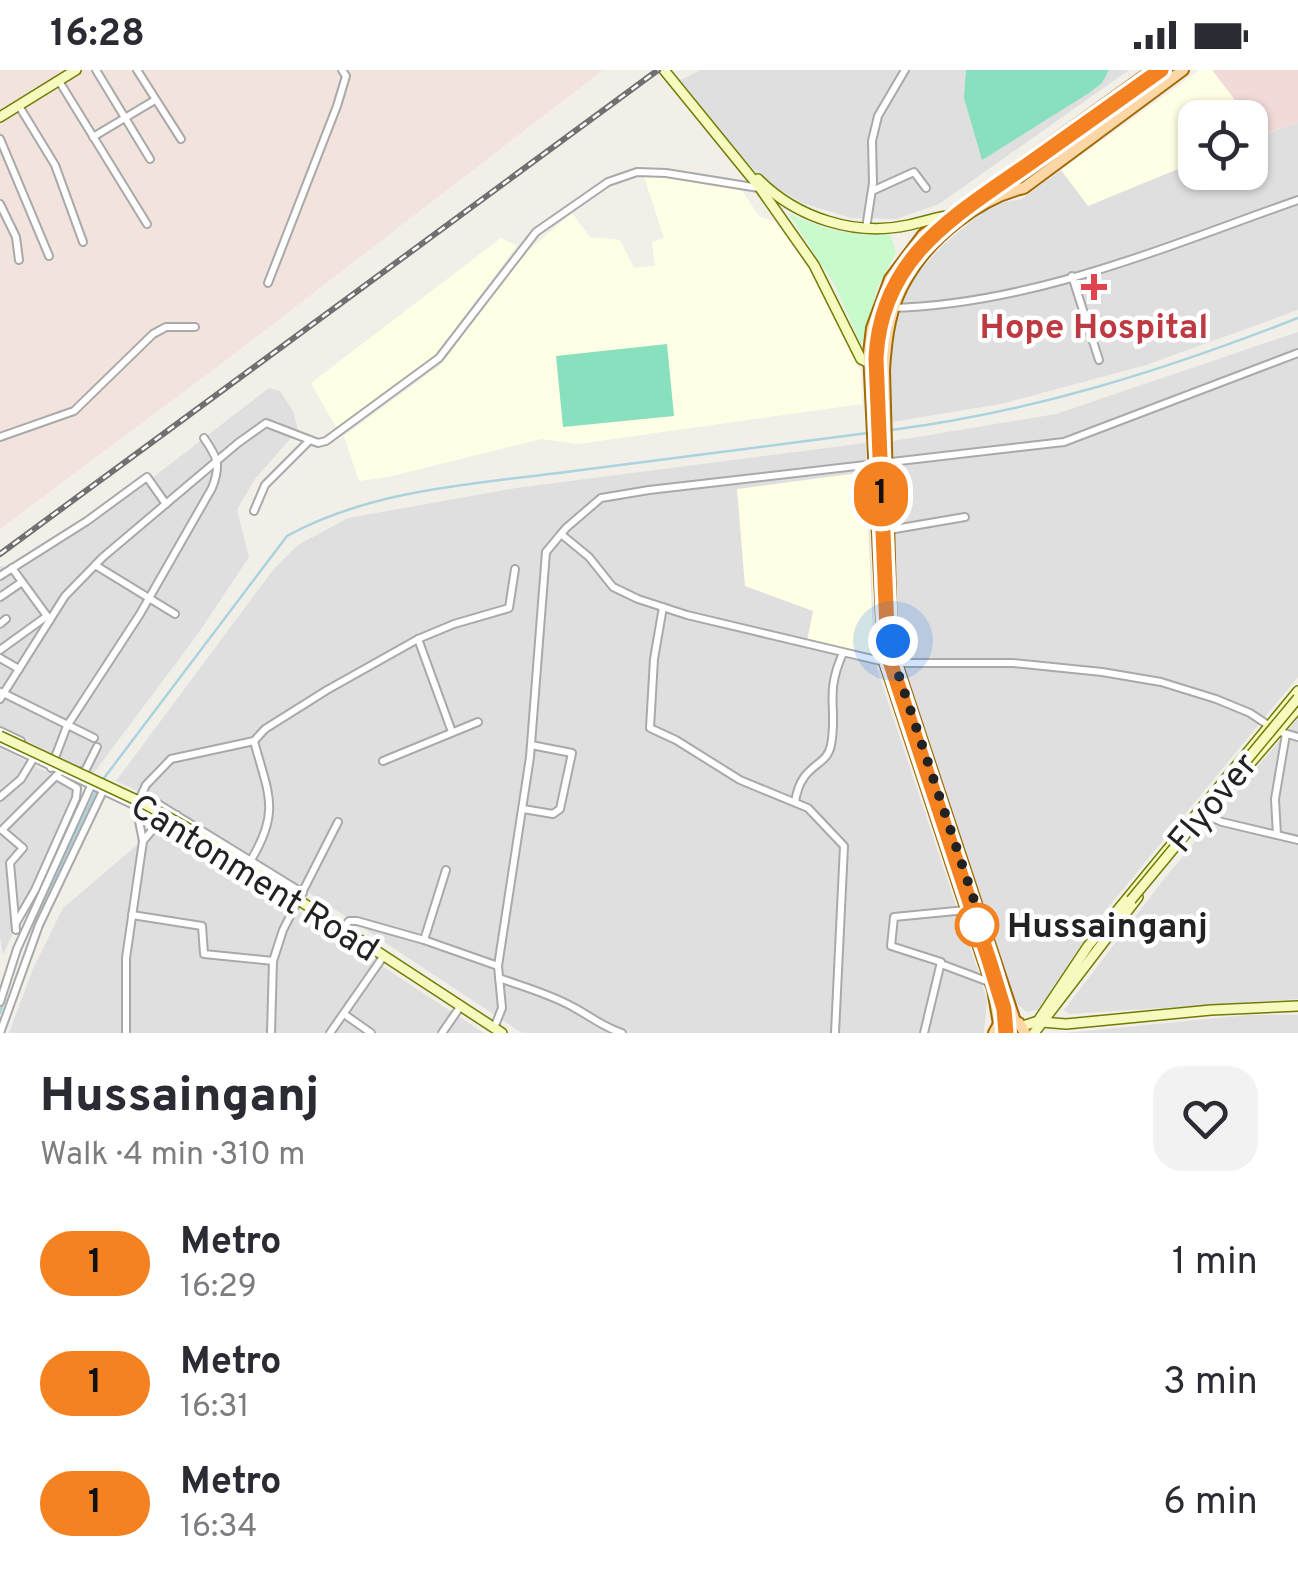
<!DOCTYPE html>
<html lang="en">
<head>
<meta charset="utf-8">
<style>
  :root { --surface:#fff; --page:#f2f2f3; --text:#2b2b33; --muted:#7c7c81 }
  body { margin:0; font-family:Overpass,sans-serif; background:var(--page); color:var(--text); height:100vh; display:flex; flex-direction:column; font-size:38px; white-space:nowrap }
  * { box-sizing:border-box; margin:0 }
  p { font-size:32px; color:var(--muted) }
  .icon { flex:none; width:55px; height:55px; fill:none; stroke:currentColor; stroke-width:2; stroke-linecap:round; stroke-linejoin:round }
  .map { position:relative; height:963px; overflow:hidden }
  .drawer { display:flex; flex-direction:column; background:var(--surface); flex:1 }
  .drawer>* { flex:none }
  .badge { padding:0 20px; border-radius:32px; font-size:35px; line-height:65px }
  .tools { position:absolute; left:1178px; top:30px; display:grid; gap:20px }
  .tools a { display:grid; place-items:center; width:90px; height:90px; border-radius:20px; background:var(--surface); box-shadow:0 2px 8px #0004; font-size:50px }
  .you { position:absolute; width:50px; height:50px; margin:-25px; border:8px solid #fff; border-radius:50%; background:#1a73e8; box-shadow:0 0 0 15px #1a73e833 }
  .map>.badge { position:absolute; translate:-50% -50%; box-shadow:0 0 0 5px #fff }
  .round { display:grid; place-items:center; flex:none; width:105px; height:105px; border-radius:30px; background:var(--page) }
  .summary { display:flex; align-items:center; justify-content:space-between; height:170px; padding:0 40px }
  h1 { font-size:48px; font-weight:800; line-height:75px }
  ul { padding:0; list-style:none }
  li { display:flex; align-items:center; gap:30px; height:120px; padding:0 40px }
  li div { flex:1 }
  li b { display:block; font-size:38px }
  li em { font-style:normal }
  li .badge { min-width:110px; font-weight:700; text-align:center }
  .status { display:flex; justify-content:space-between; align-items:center; height:70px; padding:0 50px; background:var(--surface); direction:ltr }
  .status svg { height:28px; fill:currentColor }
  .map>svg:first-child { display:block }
</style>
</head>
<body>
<div class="status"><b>16:28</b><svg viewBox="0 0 49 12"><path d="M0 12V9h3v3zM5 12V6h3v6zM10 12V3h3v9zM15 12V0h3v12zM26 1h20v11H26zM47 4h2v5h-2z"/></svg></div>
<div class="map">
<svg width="1298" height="963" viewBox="0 0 1298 963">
  <rect width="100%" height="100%" fill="#f2efe9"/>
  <!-- residential -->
  <g fill="#e0dfdf">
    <polygon points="701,0 1129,0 939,134 896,149 851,148 802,133 764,110 733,78 680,10"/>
    <polygon points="1298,52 1298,240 1146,295 1001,334 892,352 889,319 895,252 911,210 944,174 991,135 1022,129 1061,100 1089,135 1195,92 1195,102 1250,102 1250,70"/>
    <polygon points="1298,262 1298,607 1096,852 1038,940 1027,942 1018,935 1010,923 899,584 893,371 1056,344"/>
    <polygon points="269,318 280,321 293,341 298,360 255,409 237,440 249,487 197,565 93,704 0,658 0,496 18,498 104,445"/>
    <polygon points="866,373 875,593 979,904 987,930 984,963 522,963 322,831 173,737 116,711 273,500 298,475 348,448 516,418"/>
    <polygon points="1298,648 1298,929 1070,944 1064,940 1164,809"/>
    <polygon points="0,678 79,718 3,885 0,867"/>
    <polygon points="164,757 286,833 484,963 9,963 33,899 63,838 156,759"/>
    <polygon points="1248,945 1298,945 1298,963 1065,963"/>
  </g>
  <!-- commercial -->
  <polygon fill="#f2dad9" points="1212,0 1298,0 1298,52 1261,65"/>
  <!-- education -->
  <g fill="#ffffe5">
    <polygon points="1200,0 1212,0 1248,47 1195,48 1195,92 1088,136 1061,100"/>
    <polygon points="644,107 665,107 742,121 759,146 775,152 812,202 861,301 862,334 578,374 541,369 388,407 359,411 344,366 442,294 520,188 572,143 590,167 620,170 634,198 655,196 652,172 664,168"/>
    <polygon points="501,168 517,176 430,291 337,359 311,313"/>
    <polygon points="866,402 874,585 807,571 813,541 745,516 737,419"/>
  </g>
  <!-- military -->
  <polygon fill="#f3e3dd" points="0,0 603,0 217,297 0,459"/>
  <!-- park -->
  <path fill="#c8facc" d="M788 143C821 158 854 169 890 163L896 183 877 218 865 271 861 274 833 212Z"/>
  <!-- pitch -->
  <g fill="#88e0be">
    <polygon points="966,0 1109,0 1102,13 1089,23 982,90 964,28"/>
    <polygon points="667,274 674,346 563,357 556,286"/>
  </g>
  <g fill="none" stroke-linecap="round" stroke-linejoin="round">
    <!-- stream -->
    <g stroke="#aad3df" stroke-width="2.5">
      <path d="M891 360C1033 342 1165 300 1298 248"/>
      <path d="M101 712 287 466C370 420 473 414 566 402 667 389 768 376 868 363"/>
      <polyline points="19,883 97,719"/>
      <polyline points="0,943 10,910"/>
    </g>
    <!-- street casing -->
    <g stroke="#a9a9a9" stroke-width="10">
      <g id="street">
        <polyline points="96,0 150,89"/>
        <polyline points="137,0 181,69"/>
        <polyline points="59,11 147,154"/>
        <polyline points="19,36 55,95 83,172"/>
        <polyline points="93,67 155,30"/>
        <polyline points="0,69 49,186"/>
        <polyline points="872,121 914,102 926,118"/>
        <polyline points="0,134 16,167 19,190"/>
        <polyline points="866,158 873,113 872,71 878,46 905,0"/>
        <polyline points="1072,206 1099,290"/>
        <polyline points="268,213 337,36 346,6 342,0"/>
        <path d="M890 238C1031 235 1167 176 1298 130"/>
        <polyline points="0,367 74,341 153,264 166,257 195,257"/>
        <polyline points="254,441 265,415 310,370"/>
        <polyline points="889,460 965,447"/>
        <polyline points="561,464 589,487 613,517 638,529 687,545 885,592"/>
        <polyline points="95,495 175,544"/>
        <polyline points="12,498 50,550"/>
        <polyline points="0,506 87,451 147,407 166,434"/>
        <polyline points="0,527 22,512"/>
        <polyline points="663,537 654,589 650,658 676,670 740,710 808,738 844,776 835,963"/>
        <polyline points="0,554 6,549"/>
        <polyline points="418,569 452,662"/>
        <polyline points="0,580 47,546"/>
        <polyline points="0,588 19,599"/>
        <polyline points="897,593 1013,593 1102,602 1161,612 1216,629 1250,643 1277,661 1298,667"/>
        <polyline points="1,622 94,668"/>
        <polyline points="0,629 65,526 103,487 238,373 266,353 318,373 326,371 439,288 536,162 608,112 637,102 666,103 759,118"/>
        <polyline points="0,661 21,671"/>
        <polyline points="0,672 136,736 294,835"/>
        <polyline points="383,691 478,652"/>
        <path d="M51 698 67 656 140 544 212 418C221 395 218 388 204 368"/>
        <polyline points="82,701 84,703 97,677"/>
        <polyline points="142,724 303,823"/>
        <polyline points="0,727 21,709 33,689"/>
        <path d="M795 732C801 692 827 698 831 675 838 638 824 625 843 583"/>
        <polyline points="523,739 553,744 560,739 572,683 531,675"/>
        <polyline points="1199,742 1222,752 1298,770"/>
        <polyline points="1277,765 1275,729 1286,664"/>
        <polyline points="143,771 136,736 146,715 171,689 254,671 265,659 327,620 418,569 454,554 509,538 515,499"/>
        <path d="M251 790C281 740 268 724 254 671"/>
        <polyline points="132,845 202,856 204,884 273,891"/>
        <polyline points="16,853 35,820 76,728 77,718 56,706"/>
        <polyline points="342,859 349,851 357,851 424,870 498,896"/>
        <polyline points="16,860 10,793 23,778 2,760 60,702"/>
        <polyline points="424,870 446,800"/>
        <polyline points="941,894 989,912"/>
        <path d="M499 908C524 917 550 924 573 937 590 946 603 957 622 963"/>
        <polyline points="0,932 17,879 91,716"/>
        <polyline points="344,944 371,963"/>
        <polyline points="494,958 502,938 498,896 530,687 546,482 566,458 601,428 649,420 1064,372 1298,283"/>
        <polyline points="0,963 39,855 103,721"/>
        <polyline points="126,963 126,888 143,771 154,758 177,745"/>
        <polyline points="271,963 273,891 283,860 338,752"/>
        <polyline points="330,963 383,887"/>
        <polyline points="442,963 460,937"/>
        <polyline points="924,963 941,892 891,876 894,847 966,840"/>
      </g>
    </g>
    <!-- secondary casing -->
    <g stroke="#707d05" stroke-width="12">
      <g id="secondary">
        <polyline points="664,0 760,118 814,195 861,289 884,300"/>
        <polyline points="0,47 76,0"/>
        <path d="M758 109C797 148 855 167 909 155 922 152 934 148 947 146"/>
        <polyline points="1228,719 1298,638"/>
        <polyline points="196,763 502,963"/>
        <polyline points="1042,952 1066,954 1211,940 1298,936"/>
        <polyline points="1023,956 1038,951 1088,876 1298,621"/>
        <polyline points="1034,963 1138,827"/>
      </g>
    </g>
    <!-- primary casing -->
    <g stroke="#a06b00" stroke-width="14">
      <g id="primary">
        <path d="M1015 951 896 593 891 562 884 300C886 268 890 235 907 208 930 168 979 128 1024 118L1183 0"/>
        <polyline points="999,954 993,919 884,589 869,283 872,258 890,209 923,165 1153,0"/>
        <polyline points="994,963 999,954 1011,950 1019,953 1025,963"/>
      </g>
    </g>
    <!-- street -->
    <use href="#street" stroke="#fff" stroke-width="6"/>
    <!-- secondary -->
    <use href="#secondary" stroke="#f7fabf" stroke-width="9"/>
    <!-- primary -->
    <use href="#primary" stroke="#fcd6a4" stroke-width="10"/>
    <!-- rail casing -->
    <g stroke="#707070" stroke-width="6">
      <polyline id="rail" points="0,484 658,0"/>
    </g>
    <!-- rail -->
    <use href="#rail" stroke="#fff" stroke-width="2.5" stroke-dasharray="8" stroke-linecap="butt"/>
    <!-- secondary-bridge casing -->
    <g stroke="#707d05" stroke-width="12" stroke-linecap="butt">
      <g id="secondary-bridge">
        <polyline points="0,666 145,734 196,763"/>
        <polyline points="1131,830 1298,628"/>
      </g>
    </g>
    <!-- secondary-bridge -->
    <use href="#secondary-bridge" stroke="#f7fabf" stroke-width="9"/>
  </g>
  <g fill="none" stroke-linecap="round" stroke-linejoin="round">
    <!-- line casing -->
    <g stroke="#fff" stroke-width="22">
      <path id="line" d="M1006 963 1004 939 990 893 888 585 876 288C881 186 955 146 1030 93 1074 62 1118 31 1161 0"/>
    </g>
    <!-- line -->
    <use href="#line" stroke="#f58220" stroke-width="15"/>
    <!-- walk -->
    <polyline stroke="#222" stroke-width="10" stroke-dasharray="0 18" points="893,571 898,603 982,854 977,855"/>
  </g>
  <!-- markers -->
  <path fill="#e0444e" stroke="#fff" stroke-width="4" d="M1089 202h10v10h10v10h-10v10h-10v-10h-10v-10h10z"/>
  <circle fill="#fff" stroke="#f58220" stroke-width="5" cx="977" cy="855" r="20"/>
  <g text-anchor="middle" stroke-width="9" stroke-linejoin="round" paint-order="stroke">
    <!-- health labels -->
    <g font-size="35" font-weight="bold" fill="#be3a42" stroke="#fff">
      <text x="1094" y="268">Hope Hospital</text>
    </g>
    <!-- street labels -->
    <g font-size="35" fill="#222" stroke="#fff">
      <text transform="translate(1212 732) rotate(-50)" y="12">Flyover</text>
      <text transform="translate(255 807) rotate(32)" y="12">Cantonment Road</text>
    </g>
    <!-- stop labels -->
    <g font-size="35" font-weight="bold" fill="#222" stroke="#fff" text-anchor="start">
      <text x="1007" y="867">Hussainganj</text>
    </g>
  </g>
</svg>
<div class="tools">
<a><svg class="icon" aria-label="locate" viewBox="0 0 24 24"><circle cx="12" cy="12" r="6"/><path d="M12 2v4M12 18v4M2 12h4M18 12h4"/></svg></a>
</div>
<div class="you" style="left:893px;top:571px"></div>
<b class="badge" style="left:881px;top:424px;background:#f58220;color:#111">1</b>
</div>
<section class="drawer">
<div class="summary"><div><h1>Hussainganj</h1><p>Walk · 4 min · 310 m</p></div><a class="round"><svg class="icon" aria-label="heart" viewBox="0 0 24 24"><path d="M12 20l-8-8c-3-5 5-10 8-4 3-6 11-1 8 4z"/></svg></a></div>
<ul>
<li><span class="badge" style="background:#f58220;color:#111">1</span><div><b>Metro</b><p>16:29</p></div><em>1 min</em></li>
<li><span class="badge" style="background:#f58220;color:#111">1</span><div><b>Metro</b><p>16:31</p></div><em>3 min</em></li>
<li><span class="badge" style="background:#f58220;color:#111">1</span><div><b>Metro</b><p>16:34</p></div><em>6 min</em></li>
</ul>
</section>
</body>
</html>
